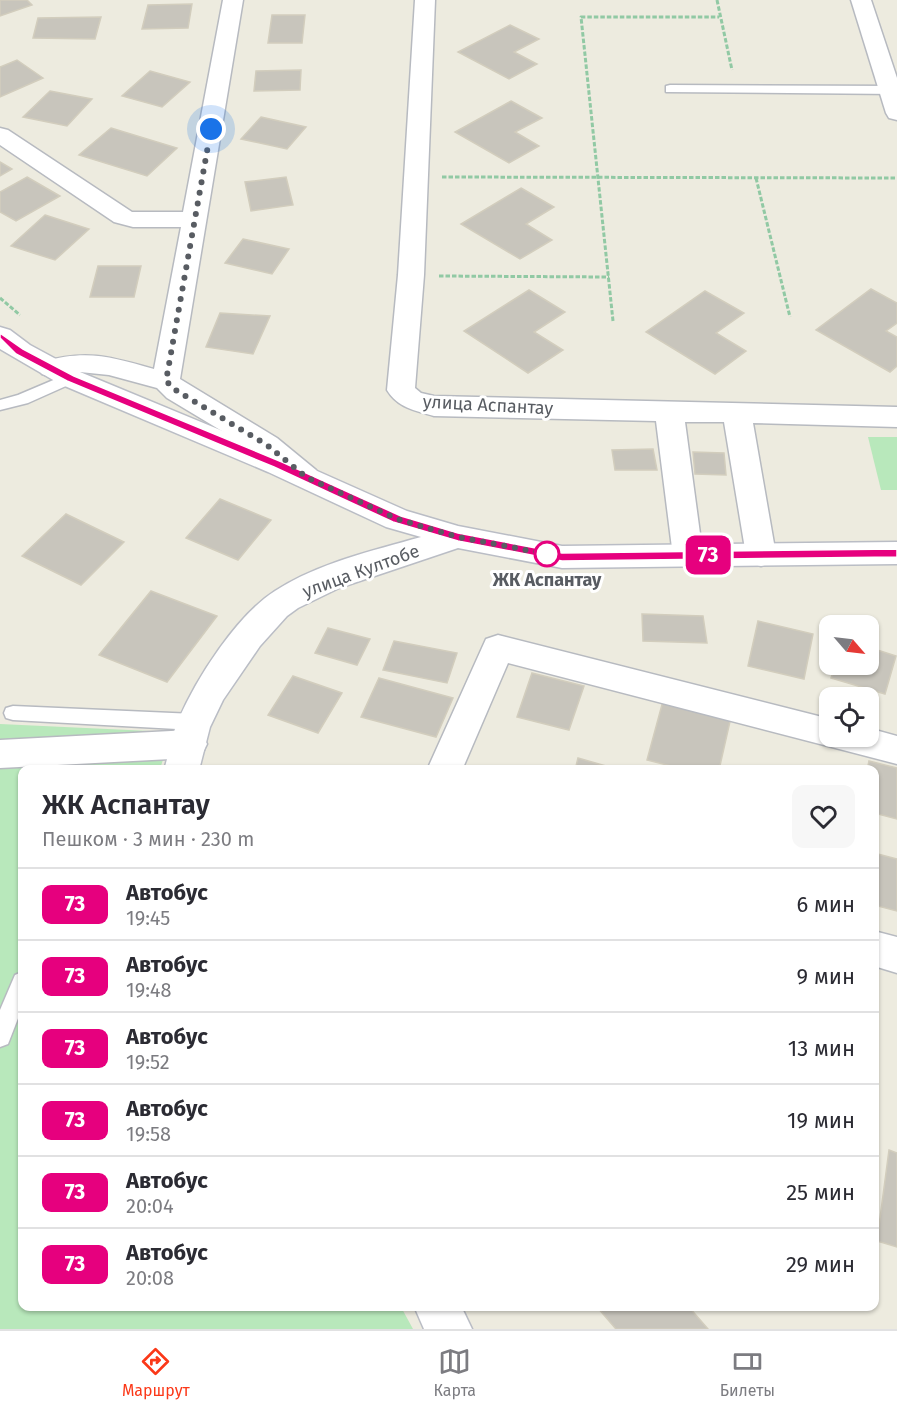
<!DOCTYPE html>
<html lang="ru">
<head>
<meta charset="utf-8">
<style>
  :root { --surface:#fff; --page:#f7f7f7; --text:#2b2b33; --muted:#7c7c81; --line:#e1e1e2; --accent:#fb3818 }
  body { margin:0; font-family:"Fira Sans",sans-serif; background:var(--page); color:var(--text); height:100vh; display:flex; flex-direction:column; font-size:22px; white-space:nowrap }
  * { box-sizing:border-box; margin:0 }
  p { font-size:20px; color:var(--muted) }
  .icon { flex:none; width:33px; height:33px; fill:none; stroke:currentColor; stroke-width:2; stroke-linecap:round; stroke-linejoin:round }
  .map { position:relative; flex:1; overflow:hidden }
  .details { position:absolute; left:18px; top:765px; width:861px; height:546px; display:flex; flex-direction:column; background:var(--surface); border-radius:12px; box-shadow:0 2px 4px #0004 }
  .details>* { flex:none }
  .badge { padding:0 12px; border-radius:9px; font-size:21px; line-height:39px }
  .needle { width:39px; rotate:118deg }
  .fabs { position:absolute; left:819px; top:615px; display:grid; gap:12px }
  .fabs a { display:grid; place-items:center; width:60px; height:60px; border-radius:12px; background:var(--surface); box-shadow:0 2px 4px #0004; font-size:30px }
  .you { position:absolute; width:30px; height:30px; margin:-15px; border:4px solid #fff; border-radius:50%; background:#1a73e8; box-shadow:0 0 0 9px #1a73e833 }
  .map>.badge { position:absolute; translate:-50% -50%; box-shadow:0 0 0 3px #fff }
  .round { display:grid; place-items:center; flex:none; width:63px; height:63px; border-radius:12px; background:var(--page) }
  .head { display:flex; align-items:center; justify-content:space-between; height:102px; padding:0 24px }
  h1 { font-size:28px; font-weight:600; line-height:45px }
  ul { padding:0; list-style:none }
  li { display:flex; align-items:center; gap:18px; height:72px; padding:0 24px; border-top:2px solid var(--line) }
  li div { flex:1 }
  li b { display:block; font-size:22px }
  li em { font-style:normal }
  li .badge { min-width:66px; font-weight:700; text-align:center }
  .menu { display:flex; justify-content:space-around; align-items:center; height:84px; border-top:2px solid var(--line); background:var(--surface); font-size:16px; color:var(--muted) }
  .menu a { display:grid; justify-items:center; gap:3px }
  .menu .selected { color:var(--accent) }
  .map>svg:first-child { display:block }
</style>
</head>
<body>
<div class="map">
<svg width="897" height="1329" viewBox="0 0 897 1329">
  <rect width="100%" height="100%" fill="#edebdf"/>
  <!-- green -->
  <g fill="#b8e8bb">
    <polygon points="868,437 897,437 897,490 881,490"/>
    <polygon points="0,724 172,732 160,769 22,770 22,1306 401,1307 413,1329 0,1329"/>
  </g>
  <!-- building -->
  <g fill="#c8c5bc" stroke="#d2cdbd" stroke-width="1.5">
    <polygon points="0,0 27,0 32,5 0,16"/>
    <polygon points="192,4 188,28 142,29 148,5"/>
    <polygon points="272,15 305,15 302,43 268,43"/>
    <polygon points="101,17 95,39 33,38 38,18"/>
    <polygon points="510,25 539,39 514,52 537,64 509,79 458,52"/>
    <polygon points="17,60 43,78 0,97 0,67"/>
    <polygon points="301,70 300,90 254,91 256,71"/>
    <polygon points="150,71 190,82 162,107 122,96"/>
    <polygon points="50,91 92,99 67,126 23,117"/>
    <polygon points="511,101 542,118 515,132 539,146 509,163 455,132"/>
    <polygon points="261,117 306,127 287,149 241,139"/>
    <polygon points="111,128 177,148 147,176 79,155"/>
    <polygon points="0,162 12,169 0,176"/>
    <polygon points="27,177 60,196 16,221 0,212 0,192"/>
    <polygon points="286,177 293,205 251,211 245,182"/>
    <polygon points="521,188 554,207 526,224 552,240 520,259 461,224"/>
    <polygon points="45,215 89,229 55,260 11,246"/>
    <polygon points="243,239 289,249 272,274 225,263"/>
    <polygon points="98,266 141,266 134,297 90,297"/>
    <polygon points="871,289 897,303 897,323 886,331 897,337 897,366 890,372 816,330"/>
    <polygon points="529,290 565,312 534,332 563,350 528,373 464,331"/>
    <polygon points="705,291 744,313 716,333 746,351 715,374 646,332"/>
    <polygon points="220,313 270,316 253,354 206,347"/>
    <polygon points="653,449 657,470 615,470 612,450"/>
    <polygon points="693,452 724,453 726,475 695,474"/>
    <polygon points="220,499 271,520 238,560 186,538"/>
    <polygon points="66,514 124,542 81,585 22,556"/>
    <polygon points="151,591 217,616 167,682 99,655"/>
    <polygon points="642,614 703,616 707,643 643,641"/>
    <polygon points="758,621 813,634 804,679 748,666"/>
    <polygon points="328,628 370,639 357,665 315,653"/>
    <polygon points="394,641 457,653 447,683 383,670"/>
    <polygon points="868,647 896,656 885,694 831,678 836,664 868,664"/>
    <polygon points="532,673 584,686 569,730 517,717"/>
    <polygon points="293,676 342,693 318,733 268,715"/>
    <polygon points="379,678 453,698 436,737 361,717"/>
    <polygon points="663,701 731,717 719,770 687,770 647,760"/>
    <polygon points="578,758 620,770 575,770"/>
    <polygon points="869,761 897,768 897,819 874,813 874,770 867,770"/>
    <polygon points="874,853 897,859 897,911 874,905"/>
    <polygon points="889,1150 897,1153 897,1247 877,1241"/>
    <polygon points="688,1306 708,1329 616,1329 597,1307"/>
  </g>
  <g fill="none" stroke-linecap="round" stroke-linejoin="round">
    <!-- lane casing -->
    <g stroke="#b7bac0" stroke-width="3">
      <g id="lane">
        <polygon points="670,85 897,86 897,94 666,92 666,86"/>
        <polygon points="70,373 78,378 75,382 28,403 0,410 0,400 18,395"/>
        <polygon points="13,706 195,714 202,717 204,722 202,727 195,730 13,720 6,718 4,713 6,708"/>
        <polygon points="22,972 22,1008 8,1044 0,1047 0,1010 15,975"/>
      </g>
    </g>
    <!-- street casing -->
    <g stroke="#b7bac0" stroke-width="3">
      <g id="street">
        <path d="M223 0H243L180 379 277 438 316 470 321 477 316 484 306 487 296 484 257 452 167 398 157 388 109 375 80 372 52 377 42 374 38 368 42 362C87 349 111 357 154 369L181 227H133L114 222 0 145V128L8 130 132 212H183Z"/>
        <path d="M415 0H435L424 275 415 388 421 393 434 396 897 407V427L753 423 776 555 772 563 761 566 750 563 746 555 724 422H685L703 556 699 564 688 567 677 564 673 556 656 421 434 416C414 410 398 408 387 390L398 275Z"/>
        <polygon points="851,0 871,0 897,78 897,120 889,118 886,113"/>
        <polygon points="498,635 830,719 830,736 868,736 868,728 897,736 897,764 508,663 462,770 427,770 486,639"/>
        <polygon points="190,730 202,734 207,744 202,754 190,758 0,768 0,740"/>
        <polygon points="874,931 897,937 897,973 874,966"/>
      </g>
    </g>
    <!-- secondary casing -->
    <g stroke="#babdc5" stroke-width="3">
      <g id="secondary">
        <path d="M0 327 10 330 30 345 80 372 288 458 407 511 458 526 562 546 897 542V564L562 568 458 548 339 588 298 608 287 616 260 646 223 700 210 727 199 770H164C169 754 171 737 178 721 196 679 236 616 275 591 318 563 372 551 421 537L386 527 268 472 60 384 0 349Z"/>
        <polygon points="414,1306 461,1306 472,1329 424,1329"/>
      </g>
    </g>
    <!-- path -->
    <g stroke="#91c9a4" stroke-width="3" stroke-dasharray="4.5 2" stroke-linecap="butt">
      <polyline points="717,0 732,70"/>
      <polyline points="442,177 897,178"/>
      <polyline points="756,178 790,317"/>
      <polyline points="439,276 609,277"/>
      <polyline points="0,298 20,315"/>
      <polyline points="613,321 581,17 719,17"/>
    </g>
    <!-- lane -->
    <use href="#lane" fill="#fff" fill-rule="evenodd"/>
    <!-- street -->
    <use href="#street" fill="#fff" fill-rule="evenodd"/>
    <!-- secondary -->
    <use href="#secondary" fill="#fff" fill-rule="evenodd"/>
  </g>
  <!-- line -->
  <polygon fill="#e6007e" stroke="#fff" stroke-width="1.5" points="0,333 23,349 74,376 282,462 401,516 458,533 562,553 897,549 897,557 562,561 458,541 393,522 274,467 67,381 16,354 0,338"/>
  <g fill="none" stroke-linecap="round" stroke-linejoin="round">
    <!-- walk -->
    <polyline stroke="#585c62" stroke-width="6" stroke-dasharray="0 10.8" points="211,129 166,381 177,391 267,445 306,477 397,519 458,537 547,554"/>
  </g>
  <!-- markers -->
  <circle fill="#fff" stroke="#e6007e" stroke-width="3" cx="547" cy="554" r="12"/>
  <g text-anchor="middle" stroke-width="6" stroke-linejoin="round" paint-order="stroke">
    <!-- street labels -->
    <g font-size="18" fill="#585c62" stroke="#fff">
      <text transform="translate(488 405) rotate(3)" y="6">улица Аспантау</text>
      <text transform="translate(361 571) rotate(-20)" y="6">улица Култобе</text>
    </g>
    <!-- stop labels -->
    <g font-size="18" font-weight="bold" fill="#585c62" stroke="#fff">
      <text x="547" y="586">ЖК Аспантау</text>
    </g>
  </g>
</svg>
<div class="fabs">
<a><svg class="needle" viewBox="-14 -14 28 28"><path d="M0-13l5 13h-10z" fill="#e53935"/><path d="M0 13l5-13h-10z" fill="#7c7c81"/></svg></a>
<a><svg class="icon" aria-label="locate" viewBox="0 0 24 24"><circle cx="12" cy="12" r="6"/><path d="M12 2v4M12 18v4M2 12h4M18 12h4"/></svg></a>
</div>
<div class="you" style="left:211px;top:129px"></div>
<b class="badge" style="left:708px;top:555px;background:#e6007e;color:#fff">73</b>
<section class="details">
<div class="head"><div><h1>ЖК Аспантау</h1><p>Пешком · 3 мин · 230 m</p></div><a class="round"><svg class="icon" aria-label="heart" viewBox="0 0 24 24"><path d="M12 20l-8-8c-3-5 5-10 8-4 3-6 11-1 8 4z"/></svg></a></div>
<ul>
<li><span class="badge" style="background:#e6007e;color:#fff">73</span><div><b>Автобус</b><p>19:45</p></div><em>6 мин</em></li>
<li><span class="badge" style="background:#e6007e;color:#fff">73</span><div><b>Автобус</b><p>19:48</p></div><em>9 мин</em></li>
<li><span class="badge" style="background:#e6007e;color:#fff">73</span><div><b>Автобус</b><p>19:52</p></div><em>13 мин</em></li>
<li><span class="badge" style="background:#e6007e;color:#fff">73</span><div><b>Автобус</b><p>19:58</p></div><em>19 мин</em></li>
<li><span class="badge" style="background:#e6007e;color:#fff">73</span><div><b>Автобус</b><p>20:04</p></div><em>25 мин</em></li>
<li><span class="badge" style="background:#e6007e;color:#fff">73</span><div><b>Автобус</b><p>20:08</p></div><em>29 мин</em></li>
</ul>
</section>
</div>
<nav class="menu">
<a class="selected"><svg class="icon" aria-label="directions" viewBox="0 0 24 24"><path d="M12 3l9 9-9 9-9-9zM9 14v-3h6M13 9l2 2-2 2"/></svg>Маршрут</a>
<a><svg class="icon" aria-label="map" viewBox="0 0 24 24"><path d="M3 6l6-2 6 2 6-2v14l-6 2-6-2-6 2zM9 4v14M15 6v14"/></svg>Карта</a>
<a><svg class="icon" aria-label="tickets" viewBox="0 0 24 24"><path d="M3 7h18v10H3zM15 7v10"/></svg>Билеты</a>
</nav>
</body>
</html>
